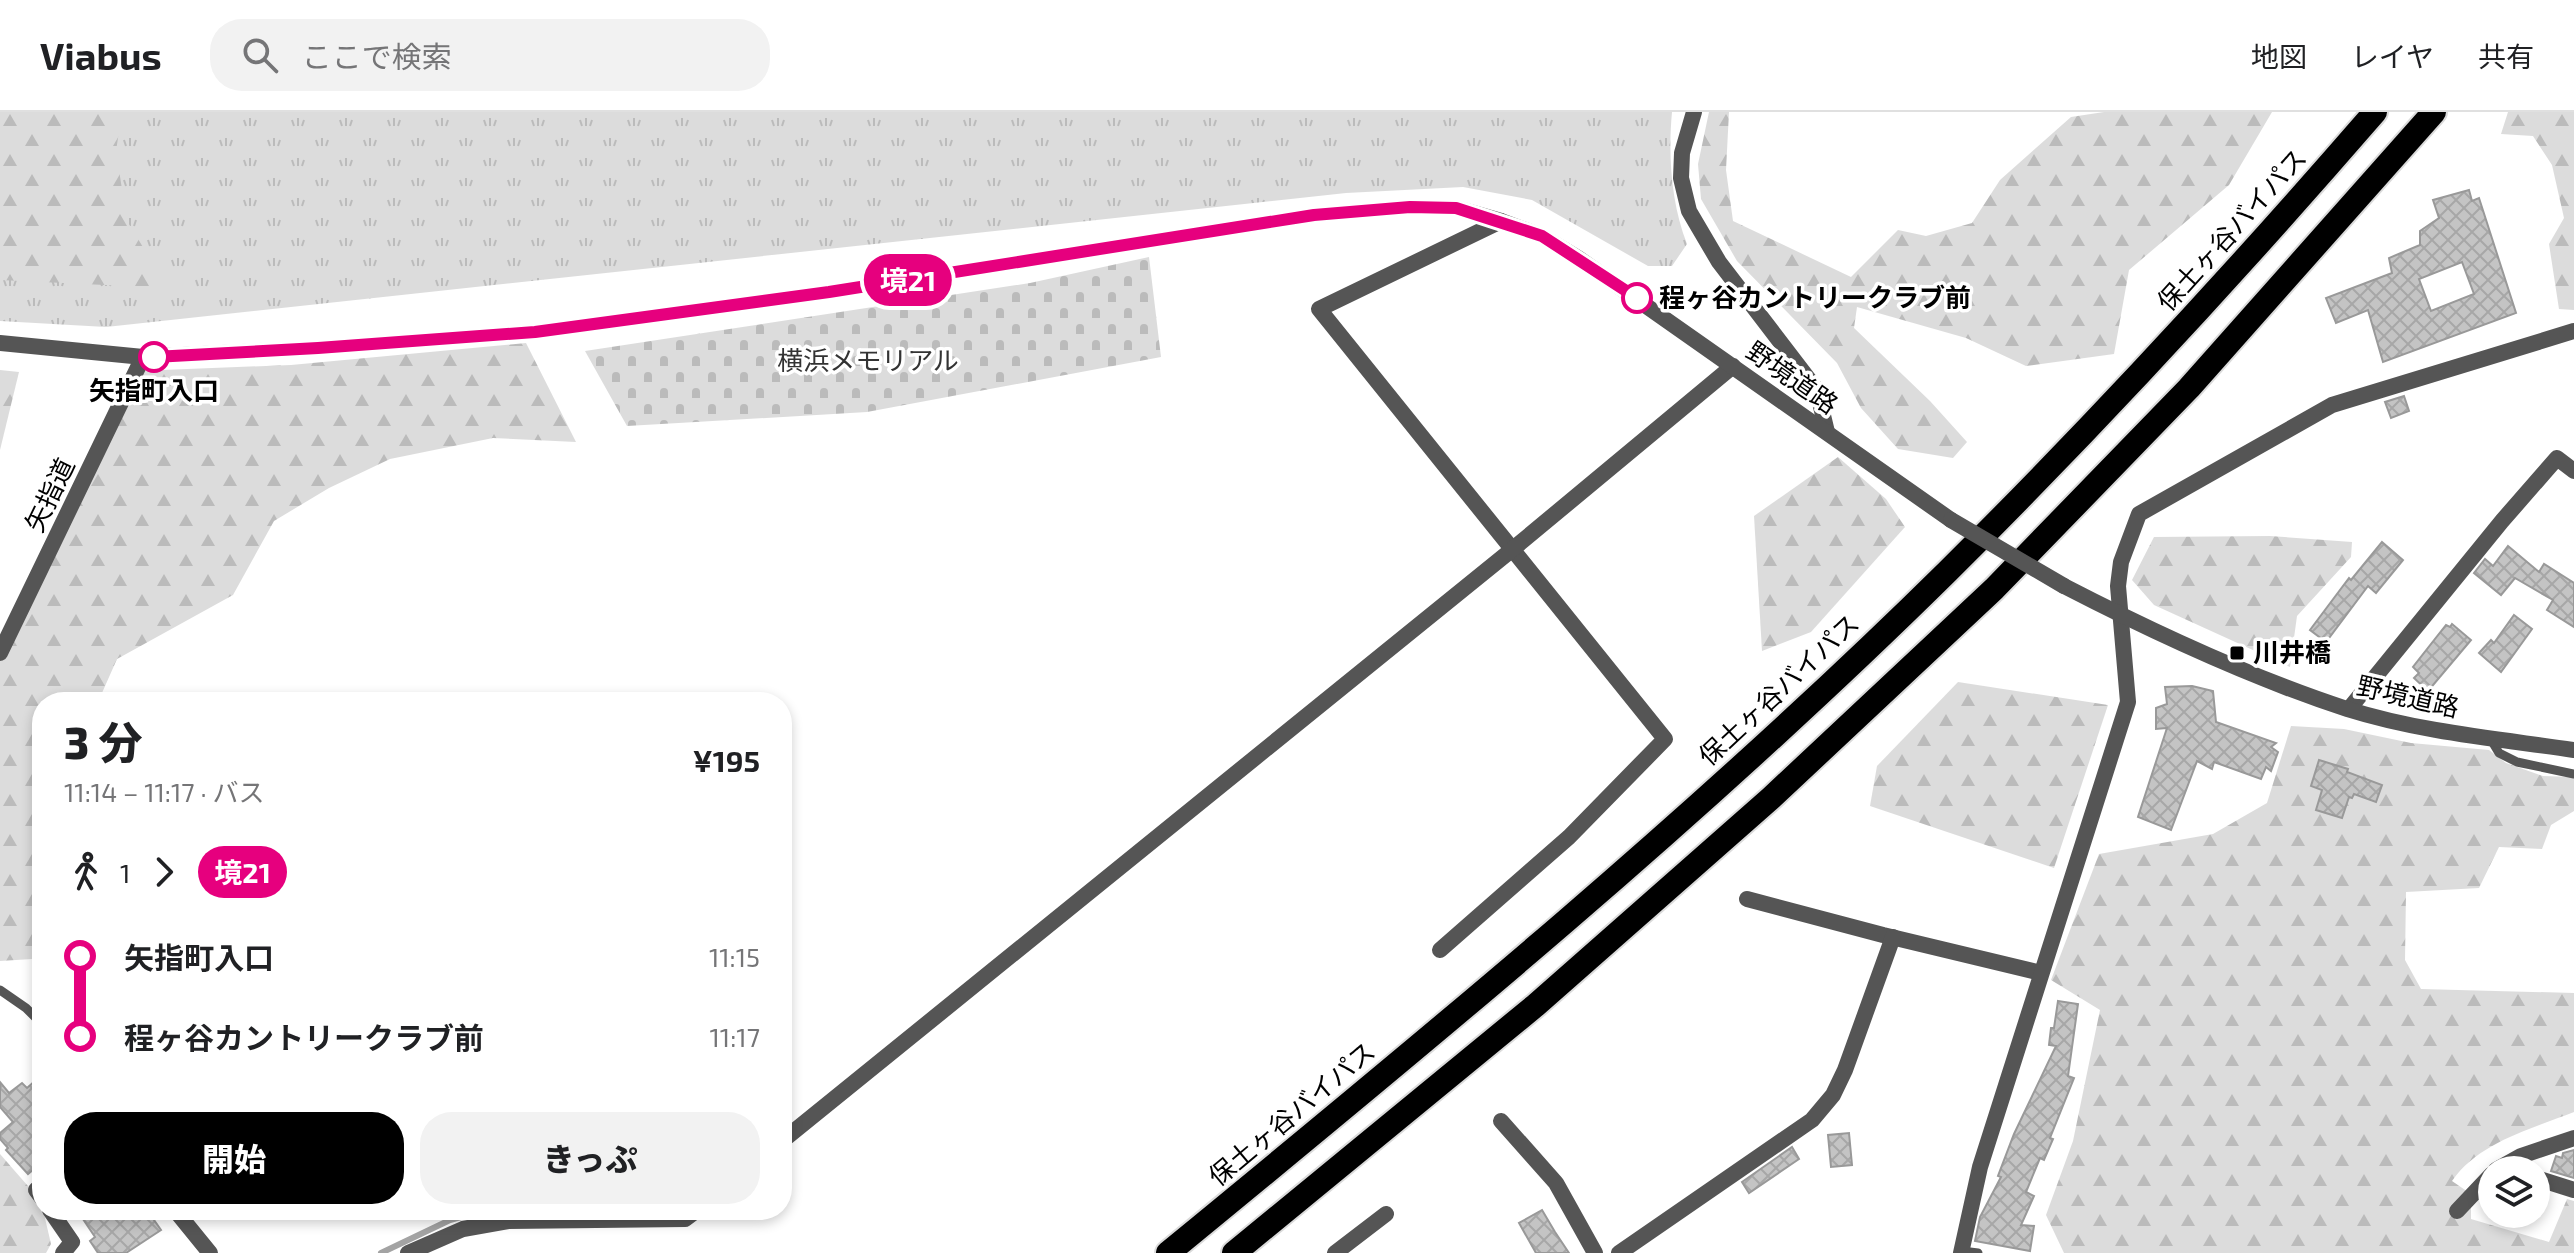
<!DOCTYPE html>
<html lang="ja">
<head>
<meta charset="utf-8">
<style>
  :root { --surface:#fff; --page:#f2f2f2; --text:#202124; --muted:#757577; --line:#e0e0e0; --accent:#000 }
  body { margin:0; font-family:"Exo 2","Noto Sans JP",sans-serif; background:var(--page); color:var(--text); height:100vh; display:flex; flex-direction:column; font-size:30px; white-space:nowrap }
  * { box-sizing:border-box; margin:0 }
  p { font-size:26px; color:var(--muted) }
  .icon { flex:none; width:44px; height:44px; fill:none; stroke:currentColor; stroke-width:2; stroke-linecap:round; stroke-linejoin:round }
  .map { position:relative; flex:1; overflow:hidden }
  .panel { position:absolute; left:32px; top:580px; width:760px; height:528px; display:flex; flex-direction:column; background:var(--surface); border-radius:32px; box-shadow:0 4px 12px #0003 }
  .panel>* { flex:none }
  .badge { padding:0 16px; border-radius:26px; font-size:28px; line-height:52px }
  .tools { position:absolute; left:2478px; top:1044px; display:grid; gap:16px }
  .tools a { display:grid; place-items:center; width:72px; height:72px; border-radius:50%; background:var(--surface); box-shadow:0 4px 12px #0003; font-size:40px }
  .map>.badge { position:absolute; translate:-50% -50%; box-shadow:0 0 0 4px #fff }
  .legs { display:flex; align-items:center; gap:12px; height:88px; padding:0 32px; font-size:26px }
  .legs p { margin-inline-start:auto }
  .summary { display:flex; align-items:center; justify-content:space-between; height:136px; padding:0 32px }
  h1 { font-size:44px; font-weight:800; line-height:60px }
  .button { display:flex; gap:16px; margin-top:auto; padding:16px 32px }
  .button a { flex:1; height:92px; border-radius:32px; background:var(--accent); color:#fff; font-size:32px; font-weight:800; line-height:92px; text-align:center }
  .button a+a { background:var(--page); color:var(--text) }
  ul { padding:0 32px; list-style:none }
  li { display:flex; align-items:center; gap:28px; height:80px; font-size:30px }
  li i { display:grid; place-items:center; width:12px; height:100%; margin:0 10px; background:currentColor }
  li i::after { content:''; width:20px; height:20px; margin:-10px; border:6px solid; border-radius:50%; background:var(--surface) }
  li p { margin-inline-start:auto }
  li:first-child i { background:linear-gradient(#0000 50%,currentColor 0) }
  li:last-child i { background:linear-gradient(currentColor 50%,#0000 0) }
  header { display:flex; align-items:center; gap:48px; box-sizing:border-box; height:112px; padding:0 40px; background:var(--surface); border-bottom:2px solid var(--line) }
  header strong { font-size:38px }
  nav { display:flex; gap:44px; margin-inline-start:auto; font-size:28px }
  .search { width:560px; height:72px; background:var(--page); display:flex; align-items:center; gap:20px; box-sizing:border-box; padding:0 28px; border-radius:32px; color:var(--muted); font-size:30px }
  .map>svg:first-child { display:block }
</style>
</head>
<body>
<header>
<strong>Viabus</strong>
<div class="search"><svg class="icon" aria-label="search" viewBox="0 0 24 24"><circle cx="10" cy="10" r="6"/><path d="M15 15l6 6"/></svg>ここで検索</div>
<nav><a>地図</a><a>レイヤ</a><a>共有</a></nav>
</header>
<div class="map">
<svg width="2574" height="1141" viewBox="0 0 2574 1141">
  <defs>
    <pattern id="grass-tufts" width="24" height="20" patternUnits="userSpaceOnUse" patternTransform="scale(2)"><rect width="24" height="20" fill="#dcdcdc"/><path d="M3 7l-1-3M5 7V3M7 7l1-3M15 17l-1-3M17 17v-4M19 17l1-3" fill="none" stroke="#bbb"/></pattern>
    <pattern id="forest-firs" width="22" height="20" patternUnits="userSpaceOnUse" patternTransform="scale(2)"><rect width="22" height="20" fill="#dcdcdc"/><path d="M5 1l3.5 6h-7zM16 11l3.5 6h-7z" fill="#bbb"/></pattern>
    <pattern id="cemetery-stones" width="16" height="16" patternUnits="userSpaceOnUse" patternTransform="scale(2)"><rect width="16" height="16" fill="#dcdcdc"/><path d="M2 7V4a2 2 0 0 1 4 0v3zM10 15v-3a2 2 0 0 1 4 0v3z" fill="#bbb"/></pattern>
    <pattern id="building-cross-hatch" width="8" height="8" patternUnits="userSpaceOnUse" patternTransform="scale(2)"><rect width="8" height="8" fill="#c4c4c4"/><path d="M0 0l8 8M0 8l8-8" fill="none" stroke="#a7a7a7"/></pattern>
  </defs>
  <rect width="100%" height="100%" fill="#fff"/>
  <!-- grass -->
  <path fill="url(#grass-tufts)" d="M0 0H1672C1668 43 1671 91 1687 132L1672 154H1648L1532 88 1463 75 1346 81 106 215 0 209Z"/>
  <!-- forest -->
  <g fill="url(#forest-firs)">
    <polygon points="0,0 122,0 116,39 127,109 168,176 0,168"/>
    <polygon points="1709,0 1729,0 1726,58 1733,109 1851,165 1898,118 1926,124 1972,111 2000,68 2071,5 2104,0 2272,0 2229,73 2129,158 2114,242 2026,254 1966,226 1857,195 1854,216 1930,289 1967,330 1953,346 1898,337 1861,296 1837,251 1737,149 1701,87 1698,52"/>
    <polygon points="2508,0 2574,0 2574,198 2559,197 2549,132 2564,106 2552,53 2533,24 2501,22"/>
    <polygon points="526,231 576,330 493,326 390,347 329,376 274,409 233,483 117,547 98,590 42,590 42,856 32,847 0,849 0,541 137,259 291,253"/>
    <polygon points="0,258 19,260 0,338"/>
    <polygon points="1838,345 1886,387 1905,415 1811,520 1762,539 1754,404"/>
    <polygon points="2270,424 2352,430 2351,445 2297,504 2290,555 2154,493 2132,468 2154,425"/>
    <polygon points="1958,570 2108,593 2054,756 1870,694 1877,654"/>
    <path d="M2291 614 2344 617 2411 631 2489 638 2506 651 2543 664 2574 665V699L2551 713 2542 737 2499 735 2479 776 2406 780 2405 848 2421 877 2574 881V1000C2531 1017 2479 1030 2452 1069L2471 1082V1107L2549 1130 2567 1087 2574 1089V1141H2064L2046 1103 2073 1029 2100 898 2051 868 2099 742 2213 722 2267 691Z"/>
    <polygon points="0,1042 41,1089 51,1132 46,1141 0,1141"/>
  </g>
  <!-- cemetery -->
  <polygon fill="url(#cemetery-stones)" points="1149,145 1161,245 867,300 627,314 585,239 1030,171"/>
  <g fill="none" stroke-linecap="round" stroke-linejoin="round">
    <!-- stream -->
    <polyline stroke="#a3a3a3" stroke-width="6" points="381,1141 450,1108 486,1098"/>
  </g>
  <!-- building -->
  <g fill="url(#building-cross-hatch)" stroke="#999" stroke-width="2" fill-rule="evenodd">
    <path d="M2469 78 2472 89 2479 86 2516 201 2383 250 2368 198 2336 211 2326 186 2392 161 2389 146 2420 133V119L2439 106 2433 88ZM2462 150 2474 182 2431 199 2419 167Z"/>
    <polygon points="2404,284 2409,299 2391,306 2385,290"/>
    <polygon points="2382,430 2403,448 2376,481 2368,474 2326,530 2310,518 2349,466 2351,468"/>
    <polygon points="2508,434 2539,460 2544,452 2574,471 2574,515 2547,498 2553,488 2515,466 2501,483 2474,461 2485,447 2493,454"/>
    <polygon points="2514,503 2532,517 2501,560 2479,541 2491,528 2494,531"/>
    <polygon points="2452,512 2471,528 2428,579 2414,566 2419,561 2413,555 2446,513 2450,515"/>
    <polygon points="2192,574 2213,579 2216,610 2276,631 2271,635 2278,640 2271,659 2266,655 2261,667 2214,650 2212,657 2197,649 2171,718 2138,705 2167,616 2156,617 2156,596 2167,592 2165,575"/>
    <polygon points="2319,648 2348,657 2347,660 2382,673 2376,690 2354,682 2352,686 2349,685 2342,706 2316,698 2322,678 2311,674"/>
    <polygon points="2058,889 2078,892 2068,964 2074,966 2050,1026 2053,1027 2044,1048 2040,1046 2026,1080 2034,1084 2021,1113 2034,1114 2030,1139 1975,1129 1980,1105 2001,1065 1998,1064 2014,1022 2056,934 2049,933 2051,916 2054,916"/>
    <polygon points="35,969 42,977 42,1050 28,1062 6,1038 8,1036 0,1027 0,1021 13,1010 0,995 0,970 9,981 22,971 27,976"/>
    <polygon points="1849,1021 1852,1053 1831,1055 1828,1023"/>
    <polygon points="1792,1035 1799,1047 1749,1081 1742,1070"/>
    <polygon points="2574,1038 2574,1066 2551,1059 2556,1044 2562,1046 2563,1041"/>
    <polygon points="90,1098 147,1098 161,1118 126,1141 98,1141 90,1129 95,1125 81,1104"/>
    <polygon points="1542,1098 1555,1120 1569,1141 1536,1141 1519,1111"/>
  </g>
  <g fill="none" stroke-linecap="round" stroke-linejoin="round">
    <!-- motorway casing -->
    <g stroke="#dbdbdb" stroke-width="28">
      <g id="motorway">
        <path d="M1168 1141C1435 922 1702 702 1948 459 2096 312 2238 158 2375 0"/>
        <polyline points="1234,1141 1536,893 1771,686 1994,477 2189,276 2434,0"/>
      </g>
    </g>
    <!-- service -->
    <g stroke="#555" stroke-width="9">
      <polyline points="2490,626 2499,641 2517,650 2574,662"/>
      <polyline points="0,878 26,896 42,912"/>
      <polyline points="1962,1139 1978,1141"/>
    </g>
    <!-- minor -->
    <g stroke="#555" stroke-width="16">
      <polyline points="1694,0 1682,41 1681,66 1689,99 1719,150 1817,278 1827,320"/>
      <polyline points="0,541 143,245"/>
      <polyline points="2349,597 2502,409 2557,346 2574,359"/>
      <polyline points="1747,787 1883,823 2041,861"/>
      <polyline points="1440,838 1569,725 1665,627 1319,197 1501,109"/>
      <polyline points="1501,1009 1556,1071 1595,1141"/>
      <polyline points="782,1029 1514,436 1733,254"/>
      <polyline points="2496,1058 2521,1044 2574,1026"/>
      <polyline points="2536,1066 2574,1078"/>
      <polyline points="42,1073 36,1078 42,1086"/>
      <polyline points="50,1098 72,1130 63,1141"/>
      <polyline points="175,1098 210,1141"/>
      <polyline points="2457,1099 2492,1062"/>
      <polyline points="408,1141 463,1117 508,1109 685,1107 697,1098"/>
      <polyline points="1335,1141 1386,1102"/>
      <polyline points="1619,1141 1812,1008 1833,983 1845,958 1893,825"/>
      <polyline points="1961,1141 1980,1055 2128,590 2118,474 2121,450 2139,402 2332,293 2574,219"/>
    </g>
    <!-- tertiary -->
    <g stroke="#555" stroke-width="16">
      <polyline points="0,231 143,245 318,236 535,220 829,180 1314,103 1410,95 1456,96 1501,109 1542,124 1578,146 1951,408"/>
      <path d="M2064 474C2155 521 2249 565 2347 597 2420 620 2499 627 2574 638"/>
    </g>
    <!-- motorway -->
    <use href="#motorway" stroke="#000" stroke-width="24"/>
    <!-- tertiary-bridge -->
    <polyline stroke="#555" stroke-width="16" points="1951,408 2064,474"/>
  </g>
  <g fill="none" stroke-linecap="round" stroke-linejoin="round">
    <!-- line-1 casing -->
    <g stroke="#fff" stroke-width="18">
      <polyline id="line-1" points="154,245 318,236 535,220 829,180 1314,103 1410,95 1456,96 1542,124 1637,186"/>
    </g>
    <!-- line-1 -->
    <use href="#line-1" stroke="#e6007e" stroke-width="12"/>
  </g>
  <!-- markers -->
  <g fill="#fff" stroke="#e6007e" stroke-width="4">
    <circle cx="1637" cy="186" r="14"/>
    <circle cx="154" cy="245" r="14"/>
  </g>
  <rect fill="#000" stroke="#fff" stroke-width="3" x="2229" y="533" width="16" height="16" rx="4"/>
  <g text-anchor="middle" stroke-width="7" stroke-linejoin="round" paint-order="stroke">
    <!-- street labels -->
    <g font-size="26" fill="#000" stroke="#fff">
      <text transform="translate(2232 118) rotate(-48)" y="9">保土ヶ谷バイパス</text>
      <text transform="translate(1792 266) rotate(35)" y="9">野境道路</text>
      <text transform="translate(50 383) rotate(-64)" y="9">矢指道</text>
      <text transform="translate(1779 578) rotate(-43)" y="9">保土ヶ谷バイパス</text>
      <text transform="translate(2408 585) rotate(13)" y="9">野境道路</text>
      <text transform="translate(1292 1002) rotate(-40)" y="9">保土ヶ谷バイパス</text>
    </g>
    <!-- stop labels -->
    <g font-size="26" font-weight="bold" fill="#000" stroke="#fff" text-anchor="start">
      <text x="1659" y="195">程ヶ谷カントリークラブ前</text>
      <text x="154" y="288" text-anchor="middle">矢指町入口</text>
    </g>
    <!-- park labels -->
    <g font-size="26" fill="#333" stroke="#fff">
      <text x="868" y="258">横浜メモリアル</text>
    </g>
    <!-- poi labels -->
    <g font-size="26" font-weight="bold" fill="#000" stroke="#fff" text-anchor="start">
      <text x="2253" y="550">川井橋</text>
    </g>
  </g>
</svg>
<div class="tools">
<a><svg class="icon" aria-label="layers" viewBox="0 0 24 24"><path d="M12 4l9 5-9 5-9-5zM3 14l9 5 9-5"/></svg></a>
</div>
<b class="badge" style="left:908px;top:168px;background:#e6007e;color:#fff">境21</b>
<section class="panel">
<div class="summary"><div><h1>3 分</h1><p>11:14 – 11:17 · バス</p></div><b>¥195</b></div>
<div class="legs"><svg class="icon" aria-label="walk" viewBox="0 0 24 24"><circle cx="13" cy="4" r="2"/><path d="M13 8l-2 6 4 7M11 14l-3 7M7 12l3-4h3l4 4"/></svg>1<svg class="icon" aria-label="forward" viewBox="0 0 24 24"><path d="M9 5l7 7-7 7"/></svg><b class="badge" style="background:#e6007e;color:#fff">境21</b></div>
<ul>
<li><i style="color:#e6007e"></i><b>矢指町入口</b><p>11:15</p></li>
<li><i style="color:#e6007e"></i><b>程ヶ谷カントリークラブ前</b><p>11:17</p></li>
</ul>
<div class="button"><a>開始</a><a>きっぷ</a></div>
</section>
</div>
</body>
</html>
